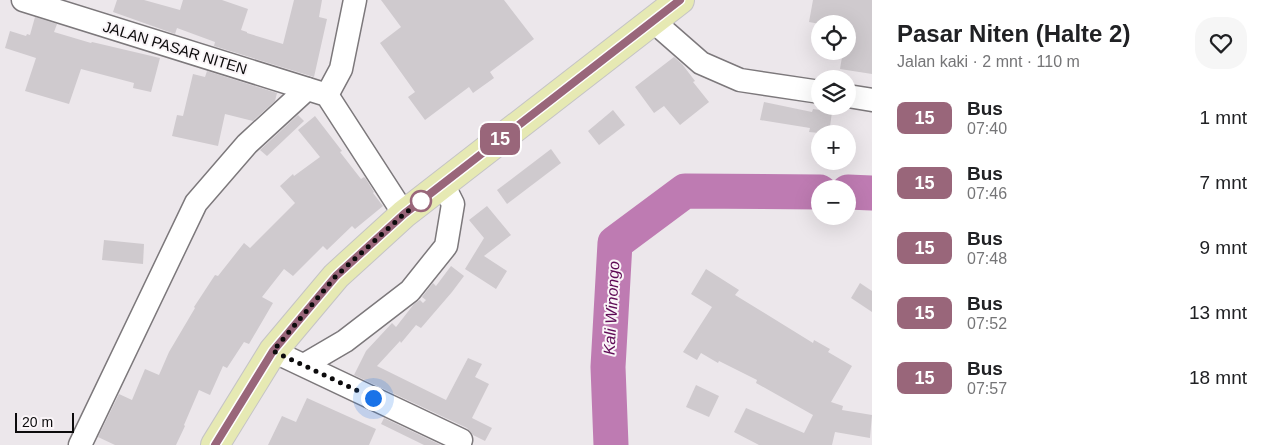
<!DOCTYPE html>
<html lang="id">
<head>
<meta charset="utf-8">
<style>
  :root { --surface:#fff; --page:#f6f6f6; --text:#202124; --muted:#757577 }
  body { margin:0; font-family:Helvetica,sans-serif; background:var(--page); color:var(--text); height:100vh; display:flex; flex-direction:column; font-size:19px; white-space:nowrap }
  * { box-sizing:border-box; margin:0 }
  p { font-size:16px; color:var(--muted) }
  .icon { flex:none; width:28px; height:28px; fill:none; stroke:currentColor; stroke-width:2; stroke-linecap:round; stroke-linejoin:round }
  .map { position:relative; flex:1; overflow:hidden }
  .sheet { display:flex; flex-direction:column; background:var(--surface); width:400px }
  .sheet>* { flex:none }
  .badge { padding:0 10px; border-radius:8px; font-size:18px; line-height:32px }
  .controls { position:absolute; left:811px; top:15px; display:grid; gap:10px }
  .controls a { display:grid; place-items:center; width:45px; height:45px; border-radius:50%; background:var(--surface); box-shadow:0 5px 20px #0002; font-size:25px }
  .scale { position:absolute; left:15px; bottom:12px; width:59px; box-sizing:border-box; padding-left:5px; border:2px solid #0c0b0c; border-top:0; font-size:14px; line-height:18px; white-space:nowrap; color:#0c0b0c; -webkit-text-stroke:4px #faf5f8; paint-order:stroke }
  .you { position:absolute; width:25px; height:25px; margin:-12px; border:4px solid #fff; border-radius:50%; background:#1a73e8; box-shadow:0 0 0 8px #1a73e833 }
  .map>.badge { position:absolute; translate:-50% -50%; box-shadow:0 0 0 2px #fff }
  .round { display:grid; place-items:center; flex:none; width:52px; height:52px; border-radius:20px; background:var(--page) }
  .summary { display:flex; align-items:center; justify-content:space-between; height:85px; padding:0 25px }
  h1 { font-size:24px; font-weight:700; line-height:38px }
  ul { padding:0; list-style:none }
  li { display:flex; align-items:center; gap:15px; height:65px; padding:0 25px }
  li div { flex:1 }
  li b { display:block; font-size:19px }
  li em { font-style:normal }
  li .badge { min-width:55px; font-weight:700; text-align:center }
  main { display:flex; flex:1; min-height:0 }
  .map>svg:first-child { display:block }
</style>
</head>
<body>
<main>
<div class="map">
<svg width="872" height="445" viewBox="0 0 872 445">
  <rect width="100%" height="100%" fill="#ece7eb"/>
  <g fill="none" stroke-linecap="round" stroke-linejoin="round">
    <!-- river -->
    <g stroke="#be7bb2" stroke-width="35">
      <polyline points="848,192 872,193"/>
      <polyline points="611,445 608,367 615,243 685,191 820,192"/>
    </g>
  </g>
  <!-- building -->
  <g fill="#cfcace">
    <polygon points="117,0 144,0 180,10 183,0 222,0 248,9 241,30 247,32 247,33 283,44 294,0 322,0 319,17 327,19 314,77 214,46 215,42 177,28 175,34 113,12"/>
    <polygon points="381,0 504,0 534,39 490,72 494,78 473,93 469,87 425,120 408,97 415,92 380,43 401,27"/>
    <polygon points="813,0 872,0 872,74 840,69 843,51 848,51 848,24 820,24 809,22"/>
    <polygon points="35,17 57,24 54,32 91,43 92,42 160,58 151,92 133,88 134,83 81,69 69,104 25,91 36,58 5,48 10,31 26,36 27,34 30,35"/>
    <polygon points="674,57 682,64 695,81 693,82 709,102 680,125 664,106 654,113 635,87"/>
    <polygon points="207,71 277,93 275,101 253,121 225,114 218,146 172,136 177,115 183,116 193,74 205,77"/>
    <polygon points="764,102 812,112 813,109 832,112 829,134 809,132 810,128 760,120"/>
    <polygon points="613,110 625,125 599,145 588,131"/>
    <polygon points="298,115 304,121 267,156 260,150"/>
    <polygon points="315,116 342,151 340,152 361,179 364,177 366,179 374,192 373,193 383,206 355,229 352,226 327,250 323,246 293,276 284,269 262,297 273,303 249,344 244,342 227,368 223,366 210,395 199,390 184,425 185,426 176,445 115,445 98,437 119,394 132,400 145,369 159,375 169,352 195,308 194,307 215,275 218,276 244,243 250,248 295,203 280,186 293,174 294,176 320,157 298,130"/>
    <polygon points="551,149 561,163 507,204 497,190"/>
    <polygon points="487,206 511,235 484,256 507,271 496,289 465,269 484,238 469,220"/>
    <polygon points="104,240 144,244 143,264 102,260"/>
    <polygon points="451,266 464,276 452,292 421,328 416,325 401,343 400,341 377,366 446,400 468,358 482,364 475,377 489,384 472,418 492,428 485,441 473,435 467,428 354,375 366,351 392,323 396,327 414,304 420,300 423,303 426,300 422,297 433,283 436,286"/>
    <polygon points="706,269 739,290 735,295 813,343 814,340 830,349 828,352 852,366 831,402 843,406 842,410 872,415 870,438 835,432 832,445 759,445 734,432 746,408 804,433 813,415 756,383 757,380 719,361 718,363 701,353 697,360 683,352 712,307 691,294"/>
    <polygon points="860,283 872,291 872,312 851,298"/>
    <polygon points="696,385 719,396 709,417 686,407"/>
    <polygon points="307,398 376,429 369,445 268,445 282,416 296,422"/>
    <polygon points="384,418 441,445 424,445 381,424"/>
  </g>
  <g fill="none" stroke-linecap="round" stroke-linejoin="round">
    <!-- minor casing -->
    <g stroke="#7c787b" stroke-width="25">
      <g id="minor">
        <polyline points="23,0 327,95 404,214"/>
        <polyline points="653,21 701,63 740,80 820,92"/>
        <polyline points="327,95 341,69 355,0"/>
        <polyline points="848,96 872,100"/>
        <polyline points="273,351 461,440"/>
        <polyline points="304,365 345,341 410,291 446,246 453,204 443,184"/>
        <polyline points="80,445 196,203 247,144 307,89"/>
      </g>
    </g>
    <!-- primary casing -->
    <g stroke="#c5c4c5" stroke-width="30">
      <polyline id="primary" points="215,445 273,351 336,276 404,214 680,0"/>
    </g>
    <!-- minor -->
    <use href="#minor" stroke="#fff" stroke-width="22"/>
    <!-- primary -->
    <use href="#primary" stroke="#e6e9b3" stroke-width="28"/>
  </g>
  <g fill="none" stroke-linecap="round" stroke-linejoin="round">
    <!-- line casing -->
    <g stroke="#fff" stroke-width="11">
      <polyline id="line" points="215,445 273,351 336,276 404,214 680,0"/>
    </g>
    <!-- line -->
    <use href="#line" stroke="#99667a" stroke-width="8"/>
    <!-- walk -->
    <polyline stroke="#0c0b0c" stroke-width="5" stroke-dasharray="0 9" points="373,398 273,351 336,276 404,214 421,201"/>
  </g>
  <!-- markers -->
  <circle fill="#fff" stroke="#99667a" stroke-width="2.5" cx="421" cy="201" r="10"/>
  <g text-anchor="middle" stroke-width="4" stroke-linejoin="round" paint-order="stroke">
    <!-- street labels -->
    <g font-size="15" fill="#0c0b0c" stroke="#faf5f8">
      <text transform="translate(175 48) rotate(17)" y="5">JALAN PASAR NITEN</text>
    </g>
    <!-- water labels -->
    <g font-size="16" font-style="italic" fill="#5e0a55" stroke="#faf5f8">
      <text transform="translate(611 308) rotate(-87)" y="6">Kali Winongo</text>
    </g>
  </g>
</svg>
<div class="controls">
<a><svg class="icon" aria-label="locate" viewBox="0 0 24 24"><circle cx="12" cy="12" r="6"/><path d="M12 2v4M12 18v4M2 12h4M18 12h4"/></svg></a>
<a><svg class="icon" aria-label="layers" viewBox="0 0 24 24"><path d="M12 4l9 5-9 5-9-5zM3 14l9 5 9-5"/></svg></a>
<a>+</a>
<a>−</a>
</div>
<div class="scale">20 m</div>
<div class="you" style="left:373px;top:398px"></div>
<b class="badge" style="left:500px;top:139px;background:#99667a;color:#fff">15</b>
</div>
<section class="sheet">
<div class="summary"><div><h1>Pasar Niten (Halte 2)</h1><p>Jalan kaki · 2 mnt · 110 m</p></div><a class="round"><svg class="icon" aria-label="heart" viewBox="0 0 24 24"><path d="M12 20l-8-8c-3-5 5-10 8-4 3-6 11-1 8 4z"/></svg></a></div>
<ul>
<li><span class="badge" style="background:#99667a;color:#fff">15</span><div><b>Bus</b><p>07:40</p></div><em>1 mnt</em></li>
<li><span class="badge" style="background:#99667a;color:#fff">15</span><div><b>Bus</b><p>07:46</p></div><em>7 mnt</em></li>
<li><span class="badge" style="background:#99667a;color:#fff">15</span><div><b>Bus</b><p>07:48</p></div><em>9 mnt</em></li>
<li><span class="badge" style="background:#99667a;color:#fff">15</span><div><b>Bus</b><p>07:52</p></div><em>13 mnt</em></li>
<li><span class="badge" style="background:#99667a;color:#fff">15</span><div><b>Bus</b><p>07:57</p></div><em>18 mnt</em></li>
</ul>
</section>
</main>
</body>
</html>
